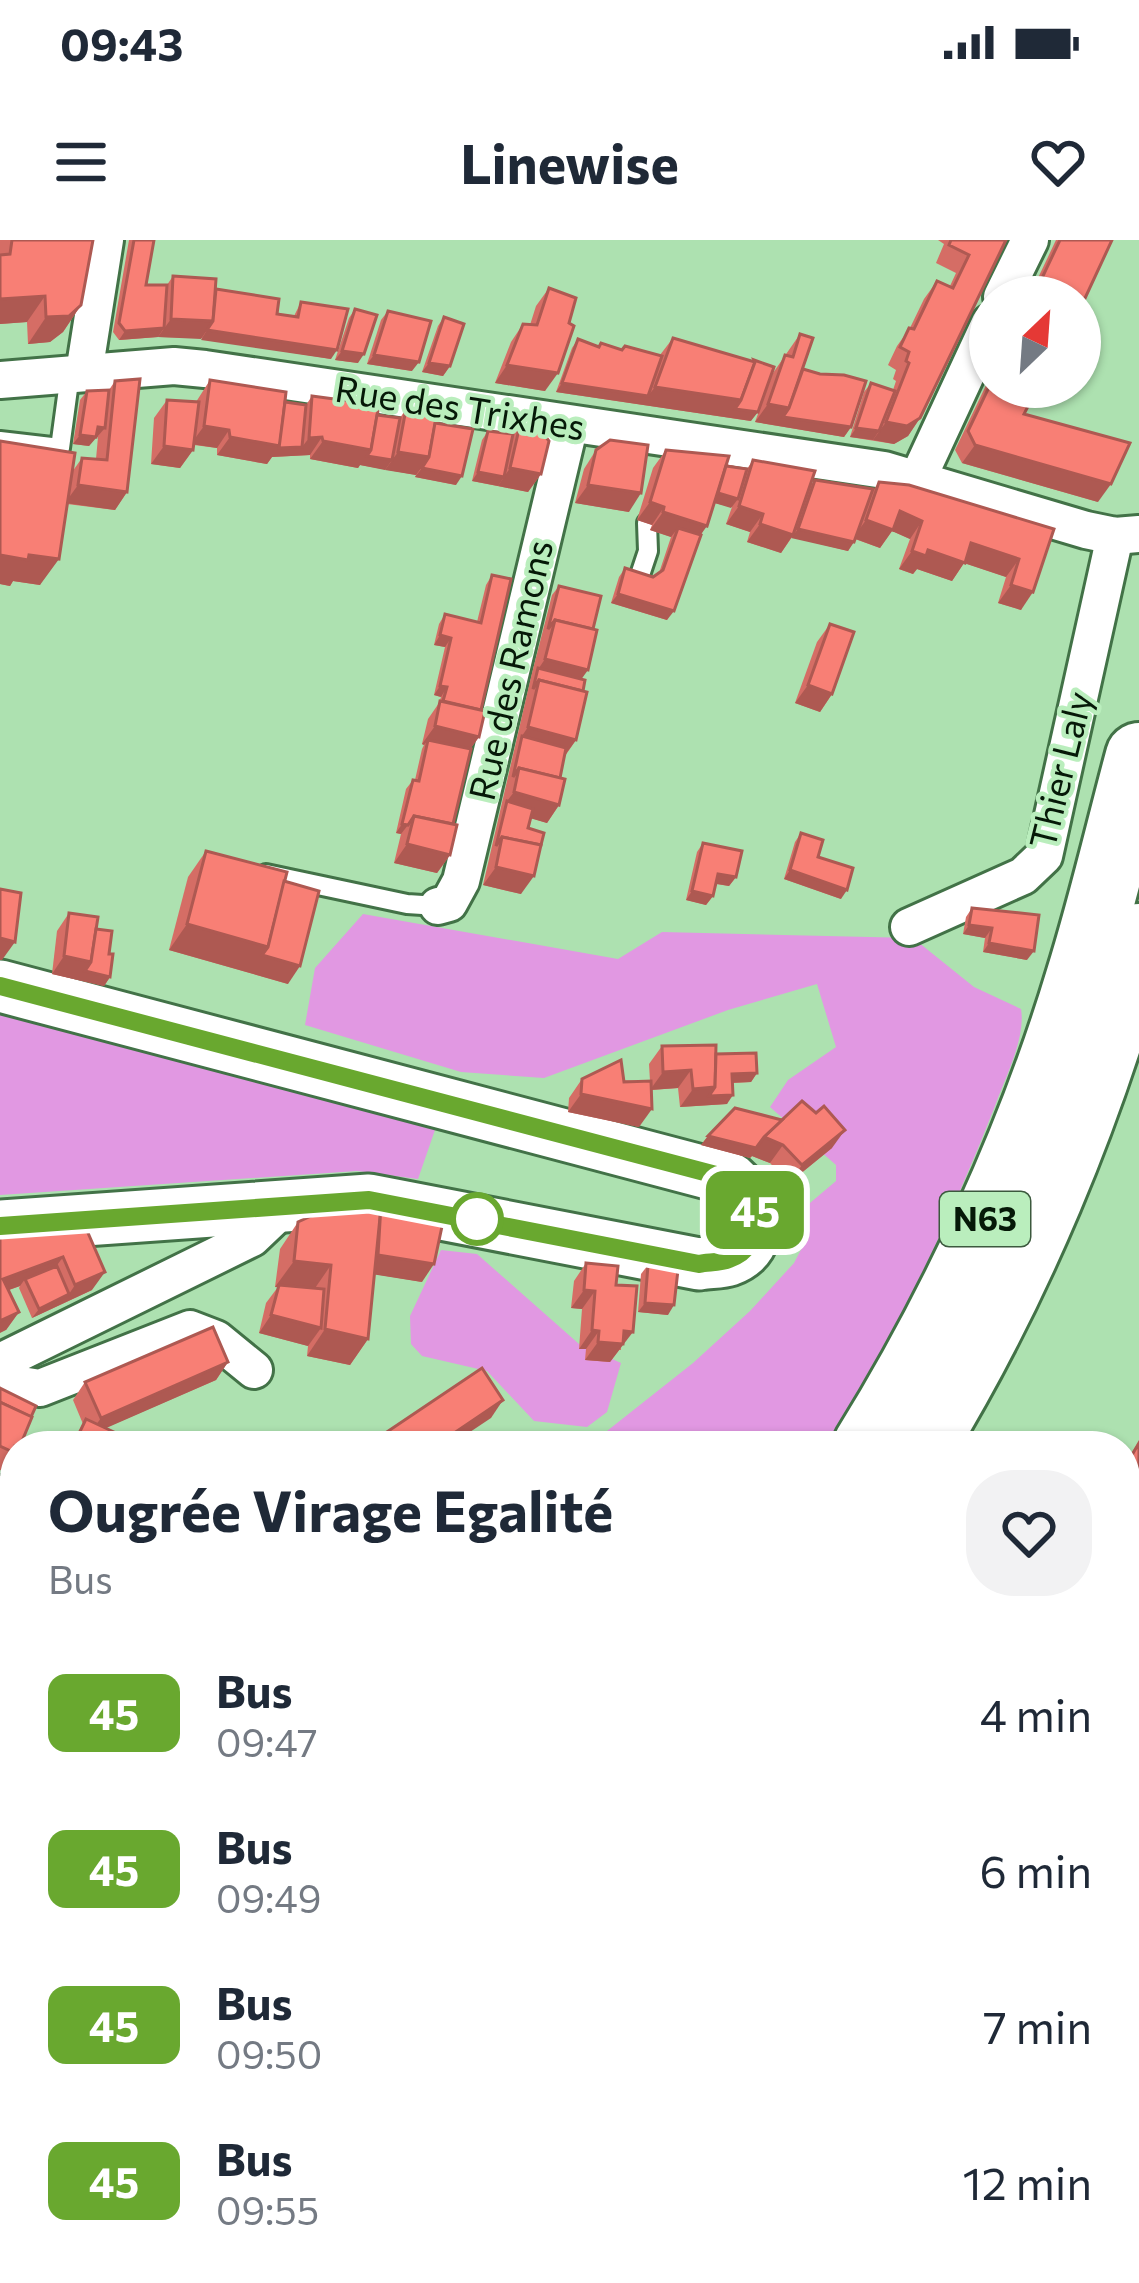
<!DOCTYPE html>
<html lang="en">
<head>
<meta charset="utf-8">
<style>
  :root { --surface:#fff; --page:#f2f2f3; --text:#1f2937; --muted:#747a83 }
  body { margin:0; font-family:Commissioner,sans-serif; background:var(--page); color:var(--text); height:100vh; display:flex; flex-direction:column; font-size:45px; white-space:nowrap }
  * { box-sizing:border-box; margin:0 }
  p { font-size:39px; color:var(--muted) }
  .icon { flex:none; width:66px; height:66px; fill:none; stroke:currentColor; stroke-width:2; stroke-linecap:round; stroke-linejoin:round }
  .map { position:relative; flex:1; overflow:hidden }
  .drawer { position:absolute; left:0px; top:1191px; width:1140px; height:852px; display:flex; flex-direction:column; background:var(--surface); border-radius:48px 48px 0 0; box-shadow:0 3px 9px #0004 }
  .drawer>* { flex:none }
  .badge { padding:0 24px; border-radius:18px; font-size:42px; line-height:78px }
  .needle { width:78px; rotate:25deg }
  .fabs { position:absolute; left:969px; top:36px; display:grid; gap:24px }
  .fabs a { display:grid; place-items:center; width:132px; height:132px; border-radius:50%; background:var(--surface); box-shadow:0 3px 9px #0004; font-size:60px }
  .map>.badge { position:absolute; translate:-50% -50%; box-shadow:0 0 0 6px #fff }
  .round { display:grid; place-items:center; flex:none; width:126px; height:126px; border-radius:48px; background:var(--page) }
  .headline { display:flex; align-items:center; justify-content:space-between; height:204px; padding:0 48px }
  h1 { font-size:57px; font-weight:700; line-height:90px }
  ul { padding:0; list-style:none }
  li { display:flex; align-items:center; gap:36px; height:156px; padding:0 48px }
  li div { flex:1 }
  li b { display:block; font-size:45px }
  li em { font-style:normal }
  li .badge { min-width:132px; font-weight:700; text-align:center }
  .status { display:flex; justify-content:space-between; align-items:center; height:84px; padding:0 60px; background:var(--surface); direction:ltr }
  .status svg { height:33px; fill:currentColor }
  header { display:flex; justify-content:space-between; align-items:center; height:156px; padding:0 48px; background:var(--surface); font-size:54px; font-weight:700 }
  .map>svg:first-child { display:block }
</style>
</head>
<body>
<div class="status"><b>09:43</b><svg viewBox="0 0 49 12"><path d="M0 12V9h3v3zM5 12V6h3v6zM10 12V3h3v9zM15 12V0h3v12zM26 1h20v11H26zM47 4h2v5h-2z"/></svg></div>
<header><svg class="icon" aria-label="menu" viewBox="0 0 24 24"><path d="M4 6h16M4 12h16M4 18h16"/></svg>Linewise<svg class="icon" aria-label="heart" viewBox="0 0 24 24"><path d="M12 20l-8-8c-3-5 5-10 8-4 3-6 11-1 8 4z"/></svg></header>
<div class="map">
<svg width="1139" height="2043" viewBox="0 0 1139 2043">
  <rect width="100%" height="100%" fill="#ade1b0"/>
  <!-- green -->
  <g fill="#e198e2">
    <path d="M363 674 618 719 662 692 913 698 974 747 1021 769C1026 798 1005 838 995 866 949 984 894 1097 829 1206H588L693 1123 750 1071 794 1023 804 1004V968L836 941V925L770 867 788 840 836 807 817 744 728 770 544 838 461 832 305 785 315 728Z"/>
    <polygon points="0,771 436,887 418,939 357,931 0,955"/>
    <polygon points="441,1010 477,1014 579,1104 621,1123 607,1172 587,1187 534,1181 487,1131 422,1116 411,1104 410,1076"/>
    <polygon points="15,2014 15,2028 132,2028 146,2036 151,2028 239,2028 228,2043 2,2043"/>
    <polygon points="398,2028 592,2028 583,2043 387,2043"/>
  </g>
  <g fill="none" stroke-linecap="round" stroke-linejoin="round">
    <!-- lane casing -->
    <g stroke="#427247" stroke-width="24">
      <g id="lane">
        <polyline points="0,201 60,208 70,134"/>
        <polyline points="641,332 648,311 647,283"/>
        <polyline points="266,634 407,664 438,666"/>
      </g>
    </g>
    <!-- street casing -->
    <g stroke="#427247" stroke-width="42">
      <g id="street">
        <polyline points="1002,57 1030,0"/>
        <polyline points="84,133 105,0"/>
        <polyline points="0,140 174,126 205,129 884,230 1086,290 1115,296 1139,294"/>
        <polyline points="918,238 990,83"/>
        <polyline points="438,666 449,663 461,641 570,184"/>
        <polyline points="909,687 1023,636 1044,616 1115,296"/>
        <polyline points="0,1122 252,998 272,979 272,967"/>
        <polyline points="0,1131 21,1145 40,1148 190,1089 216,1099 254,1130"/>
        <polyline points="0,1254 15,1261"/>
        <polyline points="1125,1409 1139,1377"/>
        <polyline points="1125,1777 1139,1780"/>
        <polyline points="0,1962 15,1948"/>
        <polyline points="841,2043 848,2028"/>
      </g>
    </g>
    <!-- secondary casing -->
    <g stroke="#427247" stroke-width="57">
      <path id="secondary" d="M0 746 731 939C757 961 768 1006 729 1020 720 1023 708 1022 699 1024L369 960 0 986"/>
    </g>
    <!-- highway casing -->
    <g stroke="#427247" stroke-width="72">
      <g id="highway">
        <path d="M866 1206C954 1064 1031 898 1079 738 1102 665 1119 590 1139 516"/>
        <path d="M923 1206C1018 1050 1092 873 1139 697"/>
        <polyline points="269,2043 280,2028"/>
        <polyline points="329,2043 340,2028"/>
      </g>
    </g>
    <!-- lane -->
    <use href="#lane" stroke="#fff" stroke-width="18"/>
    <!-- street -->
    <use href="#street" stroke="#fff" stroke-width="36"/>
    <!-- secondary -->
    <use href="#secondary" stroke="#fff" stroke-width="51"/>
    <!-- highway -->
    <use href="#highway" stroke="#fff" stroke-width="66"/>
  </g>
  <!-- wall -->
  <g fill="#d56d65">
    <polygon points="0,0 93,0 81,65 63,92 50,102 28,104 27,82 0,84"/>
    <polygon points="129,0 154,0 146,45 167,45 173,36 216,49 277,74 294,76 301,62 331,119 201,98 158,97 119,100 113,92"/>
    <polygon points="938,0 1006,0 920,178 908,196 894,204 850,197 864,152 871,143 893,150 896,141 893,139 896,130 888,125 897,106 910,88 924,59 937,41 950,46 956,33 936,23 944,4"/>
    <polygon points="1056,0 1112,0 1080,57 1029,57"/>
    <polygon points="549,48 569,83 545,151 495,143 511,102 523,84 530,85 536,66"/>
    <polygon points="355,69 358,123 335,120 349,78"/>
    <polygon points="388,71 412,131 367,124 381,80"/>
    <polygon points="444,77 450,126 443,136 422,132 438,86"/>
    <polygon points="800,94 803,129 820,134 851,187 844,197 755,182 773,133"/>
    <polygon points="673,98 751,181 556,152 572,108 578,99 599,107 660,115"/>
    <polygon points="990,137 990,147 1024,174 1098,262 962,223 955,210"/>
    <polygon points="210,140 285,162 306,165 312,156 377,175 400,178 406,169 435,183 456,245 415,237 416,235 360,225 358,228 310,219 310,215 272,217 267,224 217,215 217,208 194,205 193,210 180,228 151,224 154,178 167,160 196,162"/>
    <polygon points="115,141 127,252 115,270 67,264 40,345 13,341 10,346 0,344 0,201 72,232 82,218 96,219 98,197 96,197 89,206 73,204 80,160 87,151 109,150"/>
    <polygon points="520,185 541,234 528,252 472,241 482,200 488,191 513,194"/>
    <polygon points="596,210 629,272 575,263 584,229"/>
    <polygon points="666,210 747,229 753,220 810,246 815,240 873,251 879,242 1054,289 1021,370 998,363 1006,337 964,323 952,341 917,329 913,334 899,329 910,299 892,291 880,308 855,299 848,311 792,297 781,313 747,302 750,292 726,284 732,267 714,263 667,380 611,363 619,337 625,328 653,337 659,333 671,297 650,290 652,285 637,280 653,228"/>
    <polygon points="492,335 479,497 470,509 453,584 450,615 437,633 394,623 401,594 396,593 406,549 413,540 415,540 422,509 424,505 422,504 428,479 439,463 441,457 434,455 445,407 434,405 439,384 445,374 477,382 486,345"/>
    <polygon points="559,346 581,439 576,500 565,516 560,538 559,565 547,583 531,578 521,654 483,645 531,437 552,355"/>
    <polygon points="830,384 832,454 820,472 795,463 817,402"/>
    <polygon points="801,593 818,617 841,659 784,639 795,602"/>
    <polygon points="703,603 736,637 729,646 716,644 713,656 706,665 686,660 697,612"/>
    <polygon points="206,611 284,641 288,744 169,710 188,637"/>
    <polygon points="972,668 1027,720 983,712 985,698 963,694 966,677"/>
    <polygon points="69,673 96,689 109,714 110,737 104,746 52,734 57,691"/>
    <polygon points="662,806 716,814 757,833 751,842 733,843 727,864 680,867 678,848 651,850 639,887 568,872 569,858 582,839 650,841 649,824"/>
    <polygon points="816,873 832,908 789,943 770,923 752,916 750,918 701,905 708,896"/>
    <polygon points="381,965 422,1042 374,1034 368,1099 350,1125 307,1116 308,1106 259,1093 266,1063 278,1047 275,1047 280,1009 298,982"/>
    <polygon points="85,986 92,1050 32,1078 19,1048 20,1046 9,1050 19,1072 6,1090 0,994"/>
    <polygon points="586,1023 616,1045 621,1110 619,1110 610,1122 585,1120 586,1109 579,1109 582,1069 571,1068 574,1041"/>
    <polygon points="648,1025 668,1075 638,1072 641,1034"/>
    <polygon points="228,1122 216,1140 105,1188 144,1206 69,1206 83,1184 73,1160 85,1142"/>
    <polygon points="0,1148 15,1206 15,1215 4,1231 0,1230"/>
    <polygon points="1139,1201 1139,1299 1125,1291 1125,1218 1127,1220"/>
    <polygon points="1139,1504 1139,1598 1125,1630 1125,1530"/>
    <polygon points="877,2028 964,2028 961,2034 978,2043 871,2043"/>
  </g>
  <!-- shaded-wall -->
  <g fill="#ae5952">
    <polygon points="45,56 27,82 0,84 0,59"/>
    <polygon points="81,65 63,92 50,102 28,104 46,77"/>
    <polygon points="171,79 213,81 201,99 158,97"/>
    <polygon points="164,88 158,97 119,100 125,91"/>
    <polygon points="207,90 337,110 331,119 201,100"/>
    <polygon points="342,111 364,114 358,123 335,120"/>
    <polygon points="374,115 419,122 412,131 367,124"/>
    <polygon points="429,123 450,126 443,136 422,132"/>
    <polygon points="507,125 558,133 545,151 495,143"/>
    <polygon points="562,143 648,156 655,147 741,160 758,172 751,181 556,152"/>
    <polygon points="768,164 789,168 851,187 844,197 755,182"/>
    <polygon points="920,178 908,196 894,204 873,200 886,182"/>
    <polygon points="204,186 229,190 217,208 191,204"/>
    <polygon points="98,187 105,188 89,206 73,204 80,195"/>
    <polygon points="856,188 879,191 873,200 850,197"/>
    <polygon points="230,197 302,207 309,198 322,197 310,215 272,217 267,224 217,215"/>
    <polygon points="323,201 371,210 392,220 385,230 360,225 358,228 310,219"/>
    <polygon points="975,205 1111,244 1098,262 962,223"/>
    <polygon points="164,206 193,210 180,228 151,224"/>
    <polygon points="398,212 429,217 416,235 385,230"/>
    <polygon points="422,228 462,236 456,245 415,237"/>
    <polygon points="510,228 541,234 528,252 498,246"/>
    <polygon points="478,232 504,237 498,246 472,241"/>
    <polygon points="78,245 127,252 115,270 65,263"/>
    <polygon points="588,245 641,253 629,272 575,263"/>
    <polygon points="715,252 738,259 731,268 708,261"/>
    <polygon points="650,262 664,267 652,285 637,280"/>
    <polygon points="739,266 763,274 750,292 726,284"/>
    <polygon points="900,271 922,281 910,299 892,291 880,308 853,298 866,280"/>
    <polygon points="663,272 707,286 694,304 678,288 671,297 650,290"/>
    <polygon points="760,284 793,295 781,313 747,302"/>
    <polygon points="798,289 854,302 848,311 791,298"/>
    <polygon points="971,303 1019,319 1006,337 964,323 952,341 917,329 913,334 899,329 912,311"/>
    <polygon points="0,315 29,315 59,319 40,345 13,341 10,346 0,344"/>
    <polygon points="1011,345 1033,352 1021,370 998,363"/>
    <polygon points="618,354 674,371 667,380 611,363"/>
    <polygon points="440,395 451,398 445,407 434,405"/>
    <polygon points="545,419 588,430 575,448 537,431"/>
    <polygon points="808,445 832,454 820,472 795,463"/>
    <polygon points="440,446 447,447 441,457 434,455"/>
    <polygon points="435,486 479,497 466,515 428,500 424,505 422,504"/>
    <polygon points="528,487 576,500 563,518 522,496"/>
    <polygon points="514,552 559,565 547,583 505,571 507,561"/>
    <polygon points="402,584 408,585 401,594 396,593"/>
    <polygon points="407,604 450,615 437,633 394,623"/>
    <polygon points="496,627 534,636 521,654 483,645"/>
    <polygon points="790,630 847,650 841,659 784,639"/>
    <polygon points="718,634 736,637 729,646 712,643"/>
    <polygon points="692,651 713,656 706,665 686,660"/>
    <polygon points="187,684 268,707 300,726 288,744 169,710"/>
    <polygon points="969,685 992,688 985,698 963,694"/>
    <polygon points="0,698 15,702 2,720 0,720"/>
    <polygon points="989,703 1034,711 1027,720 983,712"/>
    <polygon points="64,716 91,722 110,737 104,746 52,734"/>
    <polygon points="691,830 678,848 650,850 663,832"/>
    <polygon points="757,833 751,842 726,843 732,834"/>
    <polygon points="715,847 733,855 727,864 680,867 693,849"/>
    <polygon points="581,854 652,869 639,887 568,872"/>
    <polygon points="845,890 832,908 789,943 802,925"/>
    <polygon points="708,896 764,897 783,905 770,923 752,916 750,918 701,905"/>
    <polygon points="378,1015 434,1024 422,1042 365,1033"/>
    <polygon points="63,1017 50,1035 25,1039 20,1046 0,1053 3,1039"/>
    <polygon points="294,1021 331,1025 313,1051 275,1047"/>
    <polygon points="105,1032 92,1050 32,1078 39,1069 69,1054 75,1045"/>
    <polygon points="584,1050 595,1051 582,1069 571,1068"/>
    <polygon points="645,1063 674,1065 668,1075 638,1072"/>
    <polygon points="19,1072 6,1090 0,1093 0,1081"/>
    <polygon points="271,1075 321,1088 308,1106 259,1093"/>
    <polygon points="325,1089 368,1099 350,1125 307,1116"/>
    <polygon points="592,1090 599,1091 586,1109 579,1109"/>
    <polygon points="624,1091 633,1092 610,1122 585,1120 598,1102"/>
    <polygon points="228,1122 216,1140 88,1196 101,1178"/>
    <polygon points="503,1160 491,1178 449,1206 435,1206"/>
  </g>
  <!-- building -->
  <g fill="#f87f75" stroke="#ae5952" stroke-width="3">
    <polygon points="12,0 93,0 81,65 69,76 46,77 45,56 0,59 0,15 10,14"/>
    <polygon points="134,0 154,0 146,45 167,45 164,88 125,91 119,83"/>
    <polygon points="951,0 1006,0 920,178 907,186 886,182 909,123 906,121 909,112 900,107 909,88 914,89 937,41 953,48 969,15 949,5"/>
    <polygon points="1060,0 1112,0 1080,69 1080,57 1033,57"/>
    <polygon points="173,36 216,39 213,81 171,79"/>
    <polygon points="549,48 576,58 569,83 574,86 558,133 507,125 523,84 537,85"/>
    <polygon points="216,49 279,59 277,74 298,77 301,62 348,69 337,110 207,90 213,81"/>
    <polygon points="355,69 377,75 364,114 342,111"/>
    <polygon points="388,71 431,81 419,122 374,115"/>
    <polygon points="444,77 464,84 450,126 429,123"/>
    <polygon points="800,94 813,98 789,168 768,164 785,115 793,117"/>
    <polygon points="673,98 755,122 741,160 655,147"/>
    <polygon points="578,99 599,107 601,103 622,110 625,106 662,116 648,156 562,143"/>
    <polygon points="754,120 774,127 758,172 735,169 741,160 755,122"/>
    <polygon points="803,129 820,134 844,135 866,141 851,187 783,177 789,168"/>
    <polygon points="140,139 127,252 78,245 82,218 107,220 115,141"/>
    <polygon points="210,140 286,152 280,206 230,197 229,190 204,186"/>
    <polygon points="871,143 895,151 879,191 856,188"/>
    <polygon points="990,145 990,147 1038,147 1024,174 1130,203 1111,244 975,205 968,191"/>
    <polygon points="109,150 105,188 98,187 96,197 80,195 87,151"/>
    <polygon points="312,156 379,165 371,210 323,201 322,197 309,198"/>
    <polygon points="167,160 199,162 193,210 164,206"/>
    <polygon points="285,162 306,165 302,207 279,208"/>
    <polygon points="406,169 437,174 429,217 398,212"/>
    <polygon points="377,175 400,178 392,220 367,216 371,210"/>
    <polygon points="435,183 473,189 462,236 422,228 429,217"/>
    <polygon points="520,185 539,188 549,201 541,234 510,228"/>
    <polygon points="488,191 513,194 504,237 478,232"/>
    <polygon points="610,200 648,205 641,253 588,245 596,210"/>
    <polygon points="0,201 75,213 59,319 29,315 28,320 0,315"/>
    <polygon points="666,210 729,216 707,286 663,272 664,267 650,262"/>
    <polygon points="753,220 815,231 793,295 760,284 763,274 739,266"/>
    <polygon points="726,226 747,229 738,259 718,253"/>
    <polygon points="815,240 873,249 854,302 798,289"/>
    <polygon points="879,242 909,245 1054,289 1033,352 1011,345 1019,319 971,303 965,323 928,310 926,316 912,311 922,281 900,271 893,290 866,280"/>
    <polygon points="678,288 701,295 674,371 618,354 625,328 653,337 663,330"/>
    <polygon points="492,335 511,339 481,470 443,461 447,447 440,446 451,398 440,395 445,374 481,383"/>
    <polygon points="559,346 601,356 593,389 555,380 548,389"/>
    <polygon points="555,380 597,390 588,430 545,419"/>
    <polygon points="830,384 854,392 832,454 808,445"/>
    <polygon points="538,428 585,440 583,451 539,440 533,449"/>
    <polygon points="539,440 587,452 576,500 528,487"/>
    <polygon points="440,461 485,471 479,497 435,486"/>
    <polygon points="522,496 566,508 560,538 519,528 513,537"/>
    <polygon points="428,500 471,509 453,584 414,576 408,585 402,584 413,540 419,541"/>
    <polygon points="519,528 565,539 559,565 514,552"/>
    <polygon points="507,561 533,569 528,588 544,593 541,605 502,597 496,606"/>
    <polygon points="414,576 457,585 450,615 407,604"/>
    <polygon points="801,593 823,600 818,617 853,628 847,650 790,630"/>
    <polygon points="502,597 541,605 534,636 496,627"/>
    <polygon points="703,603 742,611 736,637 718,634 713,656 692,651"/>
    <polygon points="206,611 287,632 268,707 187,684"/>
    <polygon points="284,641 319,651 300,726 262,715 268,707"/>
    <polygon points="0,649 21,653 15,702 0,698"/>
    <polygon points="972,668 1039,675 1034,711 989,703 992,688 969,685"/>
    <polygon points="69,673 98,677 91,722 64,716"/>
    <polygon points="96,689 112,691 109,714 113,714 110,737 85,731 91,722"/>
    <polygon points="716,805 715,847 693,849 691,830 663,832 662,806"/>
    <polygon points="756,813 757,833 732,834 733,855 709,856 715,847 716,814"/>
    <polygon points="621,820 624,842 651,841 652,869 581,854 582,839"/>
    <polygon points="802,861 816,873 824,866 845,890 802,925 783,905 764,897"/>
    <polygon points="735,868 782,880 764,897 756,908 708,896"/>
    <polygon points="379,953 382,957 368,1099 325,1089 331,1025 294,1021 298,982 337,964 344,956"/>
    <polygon points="381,965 444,977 434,1024 378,1015"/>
    <polygon points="85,986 105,1032 75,1045 63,1017 3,1039 19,1072 0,1081 0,994"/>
    <polygon points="586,1023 618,1026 616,1045 637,1046 633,1092 624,1091 623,1104 598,1102 599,1091 592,1090 595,1051 584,1050"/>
    <polygon points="648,1025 678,1030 674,1065 645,1063"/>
    <polygon points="57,1026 69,1054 39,1069 25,1039"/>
    <polygon points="279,1045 324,1049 321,1088 271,1075"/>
    <polygon points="213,1087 228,1122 101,1178 85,1142"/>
    <polygon points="482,1128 503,1160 435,1206 366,1206"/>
    <polygon points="0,1148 36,1166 31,1177 0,1162"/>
    <polygon points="0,1162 32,1177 20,1206 15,1206 15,1213 0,1206"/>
    <polygon points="86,1179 144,1206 73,1206"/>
    <polygon points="1139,1203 1139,1274 1126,1266 1133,1255 1125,1250 1125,1218 1129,1220"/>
    <polygon points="0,1271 15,1278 15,1303 7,1325 0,1321"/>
    <polygon points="1125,1295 1131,1298 1125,1311"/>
    <polygon points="1139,1509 1139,1545 1126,1539"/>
    <polygon points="1125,1561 1139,1567 1139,1598 1125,1630"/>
    <polygon points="0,1720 15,1726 15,1832 0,1864"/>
    <polygon points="656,2028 688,2028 679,2043 646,2043"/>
    <polygon points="773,2028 828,2028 821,2043 766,2043"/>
    <polygon points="883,2028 964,2028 961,2034 978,2043 914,2043"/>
  </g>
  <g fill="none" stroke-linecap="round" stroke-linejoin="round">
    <!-- line casing -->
    <g stroke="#fff" stroke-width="27">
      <path id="line" d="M0 746 731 939C756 960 768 1005 729 1019 720 1023 708 1022 699 1024L369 960 0 986"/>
    </g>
    <!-- line -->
    <use href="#line" stroke="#69a82f" stroke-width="18"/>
  </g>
  <!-- markers -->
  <circle fill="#fff" stroke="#69a82f" stroke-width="6" cx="477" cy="979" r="24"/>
  <g text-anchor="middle" stroke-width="9" stroke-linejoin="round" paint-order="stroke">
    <!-- shield labels -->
    <rect fill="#baeebd" stroke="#3c593e" stroke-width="3" x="940" y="952" width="90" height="54" rx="9"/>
    <g font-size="33" font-weight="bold" fill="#061908">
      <text x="985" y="991">N63</text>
    </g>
    <!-- street labels -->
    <g font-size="36" fill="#061908" stroke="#baeebd">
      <text transform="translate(460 168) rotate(9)" y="13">Rue des Trixhes</text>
      <text transform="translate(511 430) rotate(-77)" y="13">Rue des Ramons</text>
      <text transform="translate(1061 530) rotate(-76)" y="13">Thier Laly</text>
    </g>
  </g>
</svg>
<div class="fabs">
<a><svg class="needle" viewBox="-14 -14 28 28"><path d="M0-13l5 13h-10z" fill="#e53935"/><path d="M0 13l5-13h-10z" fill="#747a83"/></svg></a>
</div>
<b class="badge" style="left:755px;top:970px;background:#69a82f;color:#fff">45</b>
<section class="drawer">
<div class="headline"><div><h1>Ougrée Virage Egalité</h1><p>Bus</p></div><a class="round"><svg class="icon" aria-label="heart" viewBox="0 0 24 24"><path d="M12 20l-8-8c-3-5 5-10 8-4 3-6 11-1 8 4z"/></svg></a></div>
<ul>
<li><span class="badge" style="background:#69a82f;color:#fff">45</span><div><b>Bus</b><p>09:47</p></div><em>4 min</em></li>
<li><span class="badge" style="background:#69a82f;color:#fff">45</span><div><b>Bus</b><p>09:49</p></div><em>6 min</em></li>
<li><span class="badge" style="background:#69a82f;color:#fff">45</span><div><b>Bus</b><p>09:50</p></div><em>7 min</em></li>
<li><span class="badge" style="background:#69a82f;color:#fff">45</span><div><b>Bus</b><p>09:55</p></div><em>12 min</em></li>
</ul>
</section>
</div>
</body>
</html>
